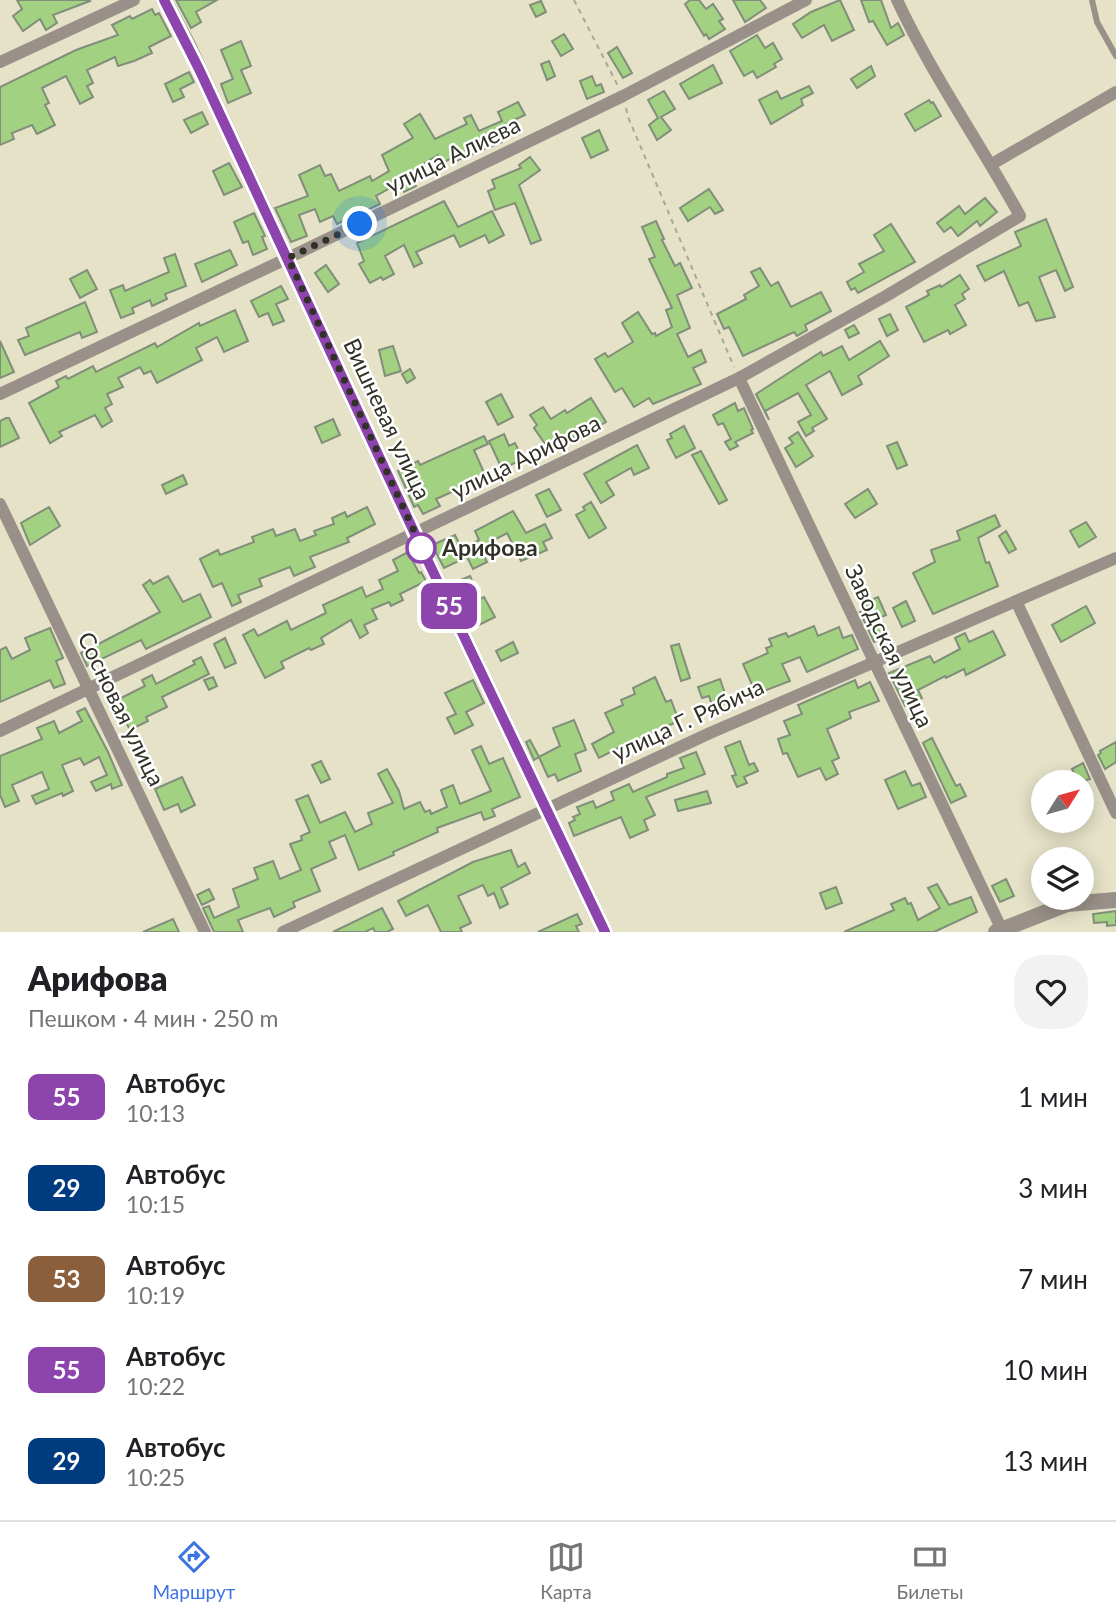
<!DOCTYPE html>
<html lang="ru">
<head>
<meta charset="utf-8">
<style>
  :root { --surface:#fff; --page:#f2f2f2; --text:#202124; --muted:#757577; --line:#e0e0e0; --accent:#3c74e4 }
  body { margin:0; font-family:Lato,sans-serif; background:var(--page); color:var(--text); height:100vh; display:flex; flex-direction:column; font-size:26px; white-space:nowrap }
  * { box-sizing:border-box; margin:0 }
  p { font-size:23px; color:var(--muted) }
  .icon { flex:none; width:38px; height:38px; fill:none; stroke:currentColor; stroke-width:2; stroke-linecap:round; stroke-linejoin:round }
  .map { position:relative; height:932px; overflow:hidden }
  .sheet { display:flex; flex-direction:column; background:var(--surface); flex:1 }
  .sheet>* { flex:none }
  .badge { padding:0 14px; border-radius:10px; font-size:24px; line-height:46px }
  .needle { width:46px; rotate:53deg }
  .buttons { position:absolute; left:1031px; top:770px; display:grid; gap:14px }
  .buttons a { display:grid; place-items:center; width:63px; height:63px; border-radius:50%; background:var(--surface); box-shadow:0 4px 18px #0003; font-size:35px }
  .you { position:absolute; width:35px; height:35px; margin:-18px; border:5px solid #fff; border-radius:50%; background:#1a73e8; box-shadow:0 0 0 10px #1a73e833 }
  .map>.badge { position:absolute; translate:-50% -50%; box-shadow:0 0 0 4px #fff }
  .round { display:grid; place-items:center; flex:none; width:74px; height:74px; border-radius:28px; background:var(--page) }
  .head { display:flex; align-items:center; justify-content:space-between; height:119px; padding:0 28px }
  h1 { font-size:33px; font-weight:800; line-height:52px }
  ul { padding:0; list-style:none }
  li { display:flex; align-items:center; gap:21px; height:91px; padding:0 28px }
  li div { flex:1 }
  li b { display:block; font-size:26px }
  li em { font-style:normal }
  li .badge { min-width:77px; font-weight:700; text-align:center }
  .tab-bar { display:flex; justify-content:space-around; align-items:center; height:98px; border-top:2px solid var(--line); background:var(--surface); font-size:19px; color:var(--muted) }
  .tab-bar a { display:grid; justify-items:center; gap:4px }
  .tab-bar .active { color:var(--accent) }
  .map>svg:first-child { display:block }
</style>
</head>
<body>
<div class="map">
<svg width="1116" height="932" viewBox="0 0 1116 932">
  <rect width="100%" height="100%" fill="#e5e2c8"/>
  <!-- building -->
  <g fill="#a2d181" stroke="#818e79" stroke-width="2">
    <polygon points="17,0 89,0 90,1 53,15 57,23 46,30 40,19 23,31 13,16 22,9"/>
    <polygon points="176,0 217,0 196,12 201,22 191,28"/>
    <polygon points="690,0 699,0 706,9 713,4 723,19 719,21 725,29 709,39 706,34 704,36 685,4"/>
    <polygon points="733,0 760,0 766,8 745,22"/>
    <polygon points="840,0 854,30 832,41 824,25 802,38 793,24 811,12"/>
    <polygon points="861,0 881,0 891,28 898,23 904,35 887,45 873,21 869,22"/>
    <polygon points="541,1 546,12 536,17 530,5"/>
    <polygon points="152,9 155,15 159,13 171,36 149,47 152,53 134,61 118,66 115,57 87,70 93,83 87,86 93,97 80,104 66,76 42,88 49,103 45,105 55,125 37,134 32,125 12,133 14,139 0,145 0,87 76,50 118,35 112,25 130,16 132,19"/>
    <polygon points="564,34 573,49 561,56 552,41"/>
    <polygon points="757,35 765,48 773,43 782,59 774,64 776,67 757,78 753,71 744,76 730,51"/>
    <polygon points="241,41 251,66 241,70 251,93 228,103 221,84 233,79 221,50"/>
    <polygon points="617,47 632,73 623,78 608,53"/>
    <polygon points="549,61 555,76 547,80 541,64"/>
    <polygon points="713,65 722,83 689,99 680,84"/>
    <polygon points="871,66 875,76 857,88 851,79"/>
    <polygon points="189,72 194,82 180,89 184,97 173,102 165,84"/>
    <polygon points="592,76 596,86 601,84 604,92 587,99 580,81"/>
    <polygon points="809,86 813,93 801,99 803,105 771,124 759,100 777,91 781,99"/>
    <polygon points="664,91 675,109 661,117 671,130 657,140 649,125 658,118 648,100"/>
    <polygon points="929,100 931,103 933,102 941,116 915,131 905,114"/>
    <polygon points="518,102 525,115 516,119 520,127 500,137 502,142 456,161 454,157 442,163 438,155 423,164 428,173 413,181 416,186 404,192 399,183 376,196 380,204 337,224 333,216 320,222 315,209 299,215 307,236 291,242 275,208 308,196 299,175 320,165 325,176 331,174 339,191 370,176 372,181 389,171 382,155 413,138 404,124 420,114 435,139 467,124 464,118 471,115 479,131 502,121 498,112"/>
    <polygon points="202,112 208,124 191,133 184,120"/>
    <polygon points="599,130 608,150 591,158 582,138"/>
    <polygon points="530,157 540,170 519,185 541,240 531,244 515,203 495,210 488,191 495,188 492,180 521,168 519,165"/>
    <polygon points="229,163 242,187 224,195 213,171"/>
    <polygon points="709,189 723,210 715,214 710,207 688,221 680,208"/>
    <polygon points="985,198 997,212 980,226 977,221 958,236 951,227 944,232 937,223 959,206 965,214"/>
    <polygon points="444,201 458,227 492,211 504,235 489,243 485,235 460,247 454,235 416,252 422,263 414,267 404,245 385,256 394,274 383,280 381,277 370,283 359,264 364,261 357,243"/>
    <polygon points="254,213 265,236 262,237 267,249 253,255 248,241 243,243 234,222"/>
    <polygon points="1046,219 1073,287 1065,291 1056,270 1039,277 1055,317 1036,321 1028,302 1019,306 1004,271 985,281 977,266 1021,246 1015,232"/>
    <polygon points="656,221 664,239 662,240 675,266 680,263 692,288 677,295 690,328 677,334 688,357 701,350 706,362 693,368 701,384 653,404 649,398 634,407 622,388 615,392 595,359 605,353 608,357 633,342 622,323 638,312 652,334 655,333 656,336 672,327 666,310 672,308 649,259 655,257 642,227"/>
    <polygon points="891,224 915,262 858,293 855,288 851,290 847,282 864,272 859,264 884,251 874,235"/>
    <polygon points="230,250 237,265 202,282 195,264"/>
    <polygon points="175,254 186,286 165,294 167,299 152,306 150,300 132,308 134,313 121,318 110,290 123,285 125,291 169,272 164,258"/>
    <polygon points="326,265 339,284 328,292 315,273"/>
    <polygon points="760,268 771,286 778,282 791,307 821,292 831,311 805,325 807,330 797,336 794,332 743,356 729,327 724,329 717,314 746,299 744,295 759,286 751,272"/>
    <polygon points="87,270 97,289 80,298 70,279"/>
    <polygon points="960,275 969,289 962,294 965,299 955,305 966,325 950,334 948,330 924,342 906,307 929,295 927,291 940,285 941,287"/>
    <polygon points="281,286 288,299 276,304 284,321 273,325 268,313 259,317 251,301"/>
    <polygon points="85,302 97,332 82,338 80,332 25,355 18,340 29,336 26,328"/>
    <polygon points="235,310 248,341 224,352 217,337 196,348 202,360 157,383 151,371 144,374 140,367 118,378 123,387 107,394 112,404 105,408 112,421 102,427 95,415 59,432 62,436 50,443 29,403 59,387 56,381 66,376 68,379 93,366 96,372 155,343 157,347 199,323 200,326"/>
    <polygon points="890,314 898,330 887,336 879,319"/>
    <polygon points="854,325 859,333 849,338 845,330"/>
    <polygon points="0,341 14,372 0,378"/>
    <polygon points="880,341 889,356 858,376 862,384 842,395 830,371 806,385 827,419 812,428 814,431 806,436 798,422 811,415 798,393 765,411 769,420 756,394 821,352 823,356 842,346 849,360"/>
    <polygon points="393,346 401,371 385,376 379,350"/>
    <polygon points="410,369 415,378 407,383 402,374"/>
    <polygon points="501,394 513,417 498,425 486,402"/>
    <polygon points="591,398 606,422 582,436 583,438 577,442 572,436 550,451 534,428 537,425 530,415 543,407 551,419 565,410 567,413"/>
    <polygon points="735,403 738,411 744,408 753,429 751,430 753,433 735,442 738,446 730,450 725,442 731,439 723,423 718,425 713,415"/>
    <polygon points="6,418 9,418 19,438 0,447 0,421"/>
    <polygon points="333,419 340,435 322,443 315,427"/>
    <polygon points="684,426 695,448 676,458 667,440 672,438 670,434"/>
    <polygon points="798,432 813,456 796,467 785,448 793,443 789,438"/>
    <polygon points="504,434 509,446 515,443 523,459 502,469 489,441"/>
    <polygon points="484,436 488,444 474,450 486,477 436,499 440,506 423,514 418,505 414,507 398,471 418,461 420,465"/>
    <polygon points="897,442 907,465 897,469 887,446"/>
    <polygon points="637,445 649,468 634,475 631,468 606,482 614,495 601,503 584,474"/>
    <polygon points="701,451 727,500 719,504 692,455"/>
    <polygon points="183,475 187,484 166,494 162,485"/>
    <polygon points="549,489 561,510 547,517 536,495"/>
    <polygon points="868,489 877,504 855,518 845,504"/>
    <polygon points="591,502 606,528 589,538 576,515 585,510 583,507"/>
    <polygon points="49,507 60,526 30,545 21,523"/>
    <polygon points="367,507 375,524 347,538 349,542 310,557 315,567 294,576 290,567 259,579 262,586 238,595 241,602 232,606 222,583 213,587 200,559 218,550 220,555 254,542 252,537 273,529 276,536 295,529 300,541 316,535 314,531 334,524 332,518 345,512 347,517"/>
    <polygon points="513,511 526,533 545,524 552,538 543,542 547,550 521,561 507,533 492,541 493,545 481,550 487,562 473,569 467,557 444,568 432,545 455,535 462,549 479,540 475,531"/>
    <polygon points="995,515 1000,526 978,538 986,563 989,562 998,586 933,614 913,573 935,562 931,550 960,540 957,531"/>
    <polygon points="1086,522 1096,537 1079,547 1070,531"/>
    <polygon points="1006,531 1016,549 1009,553 999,536"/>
    <polygon points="408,552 419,573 421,572 426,581 400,594 403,600 391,606 389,602 372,609 377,619 364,625 368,633 360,638 351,620 321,638 324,644 311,650 309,648 281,662 284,668 265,678 243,635 254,629 258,636 287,621 291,630 326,613 323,605 362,587 366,597 383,589 379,580 398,571 393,560"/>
    <polygon points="168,576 183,602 200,594 211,617 146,649 141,640 87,666 81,653 160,612 143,585 150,580 153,584"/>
    <polygon points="470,576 480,599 484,597 495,617 473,628 451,584"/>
    <polygon points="878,597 886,615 877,619 886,637 874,642 860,612 867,609 864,603"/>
    <polygon points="906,601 915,621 902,627 893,608"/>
    <polygon points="432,604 438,618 427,623 421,609"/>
    <polygon points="1086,606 1095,623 1061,642 1052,625"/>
    <polygon points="814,626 818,636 839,627 843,638 852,635 858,649 807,672 800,657 782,664 790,681 756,694 743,664 768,653 766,648 772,646 769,639 786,633 788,637"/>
    <polygon points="50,628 63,658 56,661 65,684 54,688 50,680 0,702 0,650 6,647 12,659 30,650 25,638"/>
    <polygon points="993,631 1005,655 966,675 964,669 946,678 945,676 918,690 922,698 905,706 889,673 930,656 934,663 960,649 955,638 965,633 969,642"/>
    <polygon points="225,638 236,663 225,668 214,644"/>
    <polygon points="513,642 518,653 501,661 496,651"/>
    <polygon points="679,644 690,678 681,681 671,646"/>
    <polygon points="201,657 209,674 162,697 167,707 146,717 148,721 130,730 115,701 145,686 142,680 152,675 156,684 195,664 193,661"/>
    <polygon points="213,677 217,686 209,690 204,680"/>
    <polygon points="655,677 666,702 671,700 679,721 645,736 648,742 624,754 620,747 599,758 592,744 614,732 605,713 623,705 621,700 635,694 633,688"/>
    <polygon points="720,679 728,702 713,708 709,696 702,698 698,687"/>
    <polygon points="473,680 484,703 466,712 473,725 455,734 447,718 456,714 445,693"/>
    <polygon points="855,680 858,688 870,682 879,701 849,712 851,718 827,729 839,758 832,761 838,774 826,780 820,768 798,777 787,753 783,754 778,739 790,735 784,721 802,714 798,705"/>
    <polygon points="85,708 108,752 122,785 112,789 111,784 96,791 91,782 107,775 99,757 84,765 80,758 62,765 73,791 63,796 62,793 36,804 32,796 49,789 42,772 12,785 19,801 5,807 0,795 0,756 42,739 37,728 54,721 59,733 82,721 77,712"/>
    <polygon points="574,720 586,750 575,754 581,771 558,781 555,774 548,777 539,757 534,760 526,742 530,740 539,757 560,746 553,728"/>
    <polygon points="932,738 956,786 960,784 966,796 951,803 923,743"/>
    <polygon points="740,741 749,765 754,763 758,771 744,777 747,783 737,787 732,776 736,775 725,747"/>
    <polygon points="1116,742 1116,762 1105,769 1098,755 1101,753 1100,751"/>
    <polygon points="481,746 489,764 503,758 520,797 492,809 495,816 484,820 481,812 437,828 438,832 393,852 394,855 359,870 345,835 329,842 336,858 311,869 320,891 293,902 295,907 274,917 270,908 238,920 243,932 214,932 203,908 209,906 214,918 239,907 233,889 258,879 254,868 273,861 280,879 301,870 290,844 302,840 301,836 310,832 296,800 308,795 320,823 345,812 355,832 372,824 368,813 393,803 378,774 387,769 399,791 404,809 420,802 425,812 430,810 431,814 447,807 441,790 453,785 460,804 491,791 472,750"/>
    <polygon points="696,752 705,774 646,797 655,815 644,820 648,830 630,838 621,817 574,836 569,823 575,820 573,817 580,814 577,807 593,801 596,808 614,800 611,792 629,784 633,792 667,777 667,774 684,768 680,758"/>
    <polygon points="321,761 330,779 321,783 312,765"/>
    <polygon points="1083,763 1090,779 1079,782 1072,769"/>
    <polygon points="905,771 912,786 920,783 926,797 898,809 885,780"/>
    <polygon points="182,777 195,805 181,812 178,804 164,810 155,789"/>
    <polygon points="707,791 711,803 678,811 675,800"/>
    <polygon points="511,850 518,867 525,863 530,873 501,888 508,904 500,908 494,893 488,896 483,885 458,896 471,923 460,928 462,932 441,932 428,905 406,916 398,901 473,862"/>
    <polygon points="1006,879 1014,896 1000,902 992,886"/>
    <polygon points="937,884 949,905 971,897 977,912 934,932 844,932 894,910 891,904 905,898 908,904 911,903 918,920 940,908 928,888"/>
    <polygon points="836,887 842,903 826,909 820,893"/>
    <polygon points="209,889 214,899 202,905 197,895"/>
    <polygon points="382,908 393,929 387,932 375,932 373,928 365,932 333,932"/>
    <polygon points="1116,911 1116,925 1107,926 1107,922 1094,923 1093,914"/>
    <polygon points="577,914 582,924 576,926 579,932 538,932"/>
    <polygon points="173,919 179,932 143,932"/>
  </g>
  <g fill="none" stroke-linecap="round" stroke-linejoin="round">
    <!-- path -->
    <g stroke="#aaa793" stroke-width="2" stroke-dasharray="5 5" stroke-linecap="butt">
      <polyline points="574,0 618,86"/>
      <polyline points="626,108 628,117 734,367"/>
    </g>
    <!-- service -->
    <polyline stroke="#999189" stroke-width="6" points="1092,0 1097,22 1116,56"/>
    <!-- minor -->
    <g stroke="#999189" stroke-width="12">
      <polyline points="0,62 134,0"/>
      <polyline points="992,164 1116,92"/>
      <polyline points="739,378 1003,932"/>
      <polyline points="0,394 288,258 623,96 806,0"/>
      <polyline points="0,504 205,932"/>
      <polyline points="1016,601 1116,813"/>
      <path d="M0 731 739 378 886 296 1020 216C980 143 932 75 897 0"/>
      <polyline points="283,932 710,733 1116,558"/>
    </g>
    <!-- tertiary -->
    <g stroke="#999189" stroke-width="16">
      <polyline points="164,0 188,45 415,534 605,932"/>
      <polyline points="996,932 1067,904 1116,900"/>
    </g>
  </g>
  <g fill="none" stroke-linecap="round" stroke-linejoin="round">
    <!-- line casing -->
    <g stroke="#fff" stroke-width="16">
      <polyline id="line" points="164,0 199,69 415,534 605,932"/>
    </g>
    <!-- line -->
    <use href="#line" stroke="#8e44ad" stroke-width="10"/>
    <!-- walk -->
    <polyline stroke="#323127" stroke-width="7" stroke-dasharray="0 12.6" points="360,224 288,258 427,559 421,548"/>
  </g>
  <!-- markers -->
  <circle fill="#fff" stroke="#8e44ad" stroke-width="3.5" cx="421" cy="548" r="14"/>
  <g text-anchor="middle" stroke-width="5" stroke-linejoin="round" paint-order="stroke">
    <!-- street labels -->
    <g font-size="23" fill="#323127" stroke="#fff">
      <text transform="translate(453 155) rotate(-26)" y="8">улица Алиева</text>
      <text transform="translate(387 419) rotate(65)" y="8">Вишневая улица</text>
      <text transform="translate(526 457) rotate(-26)" y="8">улица Арифова</text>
      <text transform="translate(889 646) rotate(65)" y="8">Заводская улица</text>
      <text transform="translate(121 709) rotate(64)" y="8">Сосновая улица</text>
      <text transform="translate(688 720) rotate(-25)" y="8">улица Г. Рябича</text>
    </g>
    <!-- stop labels -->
    <g font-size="23" font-weight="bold" fill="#323127" stroke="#fff" text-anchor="start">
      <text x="442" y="556">Арифова</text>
    </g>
  </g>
</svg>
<div class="buttons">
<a><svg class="needle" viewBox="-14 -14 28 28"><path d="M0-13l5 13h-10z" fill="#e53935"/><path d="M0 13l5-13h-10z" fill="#757577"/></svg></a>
<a><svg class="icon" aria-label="layers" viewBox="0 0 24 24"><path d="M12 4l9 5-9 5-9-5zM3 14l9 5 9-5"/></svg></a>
</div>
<div class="you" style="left:360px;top:224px"></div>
<b class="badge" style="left:449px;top:606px;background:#8e44ad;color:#fff">55</b>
</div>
<section class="sheet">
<div class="head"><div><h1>Арифова</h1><p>Пешком · 4 мин · 250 m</p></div><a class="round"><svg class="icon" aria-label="heart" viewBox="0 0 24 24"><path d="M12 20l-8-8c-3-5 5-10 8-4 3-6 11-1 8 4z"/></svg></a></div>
<ul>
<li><span class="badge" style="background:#8e44ad;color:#fff">55</span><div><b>Автобус</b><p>10:13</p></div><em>1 мин</em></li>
<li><span class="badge" style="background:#003b80;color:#fff">29</span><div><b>Автобус</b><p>10:15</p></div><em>3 мин</em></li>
<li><span class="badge" style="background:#8b5e3c;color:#fff">53</span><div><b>Автобус</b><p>10:19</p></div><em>7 мин</em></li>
<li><span class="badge" style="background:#8e44ad;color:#fff">55</span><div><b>Автобус</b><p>10:22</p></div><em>10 мин</em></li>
<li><span class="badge" style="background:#003b80;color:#fff">29</span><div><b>Автобус</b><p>10:25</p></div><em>13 мин</em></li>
</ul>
</section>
<nav class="tab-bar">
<a class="active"><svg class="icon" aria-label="directions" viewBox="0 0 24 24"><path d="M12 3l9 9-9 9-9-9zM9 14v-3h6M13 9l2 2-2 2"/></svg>Маршрут</a>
<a><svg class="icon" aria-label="map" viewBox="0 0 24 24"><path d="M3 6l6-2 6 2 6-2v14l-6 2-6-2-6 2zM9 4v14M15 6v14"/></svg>Карта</a>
<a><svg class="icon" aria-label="tickets" viewBox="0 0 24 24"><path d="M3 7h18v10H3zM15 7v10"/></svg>Билеты</a>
</nav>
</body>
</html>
